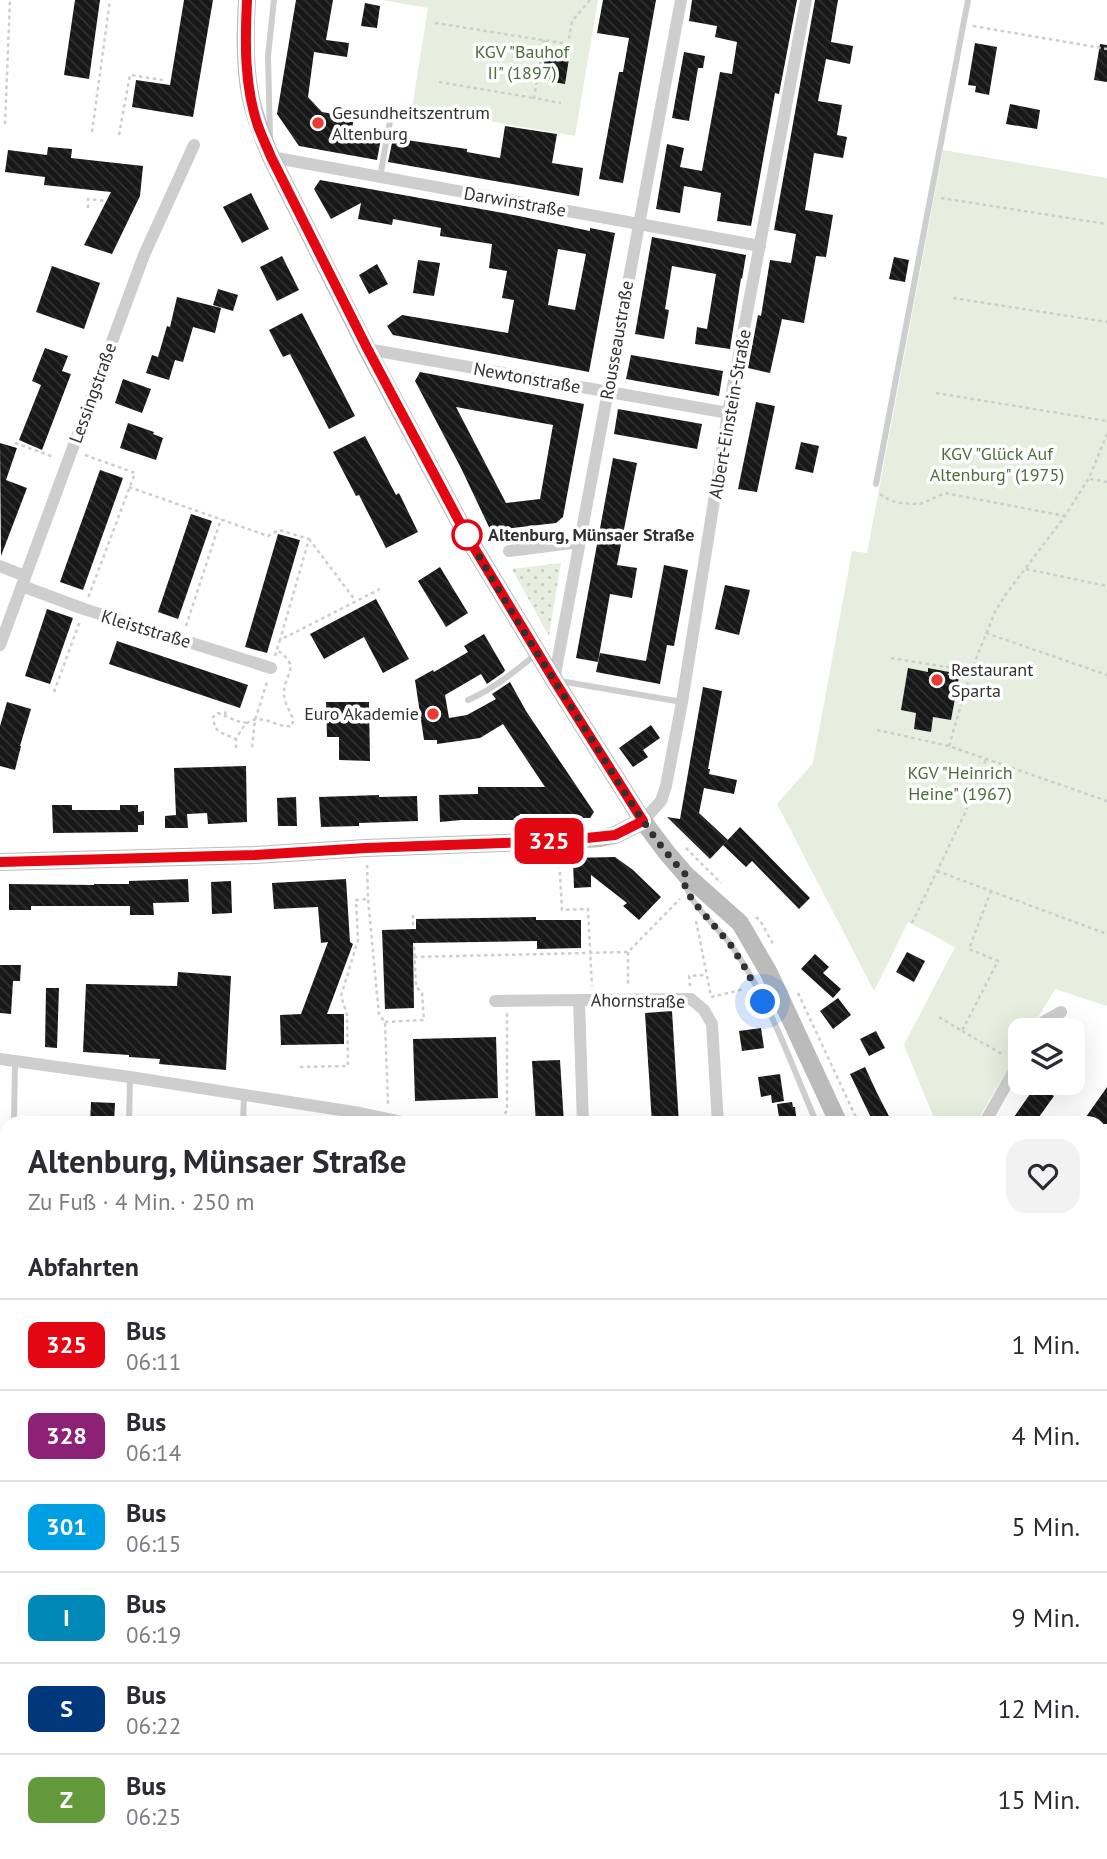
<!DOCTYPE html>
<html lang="de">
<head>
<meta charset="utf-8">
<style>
  :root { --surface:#fff; --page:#f2f2f3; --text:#2b2b33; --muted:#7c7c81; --line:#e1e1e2 }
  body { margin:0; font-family:"PT Sans",sans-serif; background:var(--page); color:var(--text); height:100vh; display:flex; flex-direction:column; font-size:26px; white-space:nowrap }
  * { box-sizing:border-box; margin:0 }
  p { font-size:23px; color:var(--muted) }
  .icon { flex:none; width:38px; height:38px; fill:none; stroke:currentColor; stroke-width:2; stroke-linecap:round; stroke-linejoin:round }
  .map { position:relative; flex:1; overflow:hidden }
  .details { position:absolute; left:0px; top:1116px; width:1108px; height:744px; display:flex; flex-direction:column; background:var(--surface); border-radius:21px 21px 0 0; box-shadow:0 7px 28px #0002 }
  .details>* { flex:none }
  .badge { padding:0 14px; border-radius:10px; font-size:24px; line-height:46px }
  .fabs { position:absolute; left:1008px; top:1018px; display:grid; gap:14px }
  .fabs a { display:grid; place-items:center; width:77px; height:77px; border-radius:14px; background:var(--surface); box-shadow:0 7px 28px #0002; font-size:35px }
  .you { position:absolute; width:35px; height:35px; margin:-18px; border:5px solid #fff; border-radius:50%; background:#1a73e8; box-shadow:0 0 0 10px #1a73e833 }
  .map>.badge { position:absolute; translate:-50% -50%; box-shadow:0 0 0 4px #fff }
  h2 { padding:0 28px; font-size:26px; line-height:63px }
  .round { display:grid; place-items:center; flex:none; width:74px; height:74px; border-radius:21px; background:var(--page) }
  .summary { display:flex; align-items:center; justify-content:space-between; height:119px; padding:0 28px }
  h1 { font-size:33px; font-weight:800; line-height:52px }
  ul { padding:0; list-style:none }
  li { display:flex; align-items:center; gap:21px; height:91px; padding:0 28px; border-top:2px solid var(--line) }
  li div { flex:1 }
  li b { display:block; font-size:26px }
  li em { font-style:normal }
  li .badge { min-width:77px; font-weight:700; text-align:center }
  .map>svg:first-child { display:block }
</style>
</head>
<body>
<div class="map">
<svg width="1107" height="1859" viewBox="0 0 1107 1859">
  <defs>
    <pattern id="grass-dots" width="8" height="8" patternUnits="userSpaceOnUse" patternTransform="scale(1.75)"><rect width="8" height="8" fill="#e5eedf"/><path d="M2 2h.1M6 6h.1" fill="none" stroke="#c5cdc0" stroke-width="1.8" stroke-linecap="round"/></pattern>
    <pattern id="building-back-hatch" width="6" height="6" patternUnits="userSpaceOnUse" patternTransform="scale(1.75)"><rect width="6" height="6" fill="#181818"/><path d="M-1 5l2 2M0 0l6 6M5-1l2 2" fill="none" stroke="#313131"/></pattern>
  </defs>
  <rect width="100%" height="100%" fill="#fff"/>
  <!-- grass -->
  <polygon fill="url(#grass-dots)" points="561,563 549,636 512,569"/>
  <!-- garden -->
  <g fill="#e5eedf">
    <polygon points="382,0 598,0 575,136 412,108 428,8"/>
    <polygon points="943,150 1107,178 1107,1006 1055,989 1030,1031 1020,1031 1020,1048 976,1123 936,1123 904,1045 955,947 908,922 874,991 777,804 813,763 852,551 867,553"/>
  </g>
  <!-- building -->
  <g fill="url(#building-back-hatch)" fill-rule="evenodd">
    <polygon points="75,0 100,0 89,79 64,75"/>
    <polygon points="184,0 213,0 193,117 132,107 136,80 170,85"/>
    <polygon points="296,0 333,0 326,40 349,43 347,57 314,52 308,97 322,112 354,118 352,128 382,133 377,160 299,146 277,114"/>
    <polygon points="603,0 656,0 623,183 599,179 619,72 623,72 629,38 597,33"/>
    <polygon points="692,0 797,0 779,94 775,93 751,226 717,221 721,193 684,186 680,213 656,209 667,144 684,148 680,167 702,171 720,72 732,74 737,42 715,37 717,26 689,21"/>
    <polygon points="815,0 838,0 831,42 853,46 850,64 826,59 818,101 842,105 837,135 847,137 843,158 814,153 805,210 833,215 826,257 816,256 804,323 782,319 770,373 748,368 758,315 761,316 770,260 791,263 796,234 774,230"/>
    <polygon points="365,3 380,6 377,28 361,26"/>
    <polygon points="975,43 997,47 989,95 975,92 976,86 968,85"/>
    <polygon points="1100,44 1107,45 1107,82 1094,80"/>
    <polygon points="547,48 570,52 565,84 541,80"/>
    <polygon points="684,52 705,56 703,68 698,68 689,121 672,118"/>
    <polygon points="1010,104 1040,110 1037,129 1006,124"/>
    <polygon points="505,126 557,134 552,163 583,168 579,196 388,162 393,138 467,149 467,152 500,158"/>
    <polygon points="48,147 72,149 71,158 143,166 140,196 112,254 84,245 111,192 44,185 45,177 5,172 8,150 47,155"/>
    <path d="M320 180 519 216 590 231V228L615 233 589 372 393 335 387 326 402 315 508 333 514 300 502 298 507 271 489 268 492 244 440 236 441 228 393 219 392 225 358 219 361 203 331 219 314 189ZM558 249 586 254 575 310 548 305Z"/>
    <polygon points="251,193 269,229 242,243 223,207"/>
    <polygon points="652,237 746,255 742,279 741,278 730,349 695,344 697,327 707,329 716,274 672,266 665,309 669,310 664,339 635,334"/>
    <polygon points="282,256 299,290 277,301 260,267"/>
    <polygon points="894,257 909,260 905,282 889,279"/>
    <polygon points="418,260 440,263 434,296 413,293"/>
    <polygon points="377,264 388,284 369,294 359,275"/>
    <polygon points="52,266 100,283 84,329 36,312"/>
    <polygon points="218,289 238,295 233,311 213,305"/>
    <polygon points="177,297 221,308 215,333 193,327 183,362 175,360 169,380 146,373 152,355 158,357 167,326 170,327"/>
    <polygon points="302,313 355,416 329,429 290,354 283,357 269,330"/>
    <polygon points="45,348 68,356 62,371 71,374 42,450 19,440 41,385 32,381"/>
    <polygon points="631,355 723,371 719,396 626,379"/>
    <path d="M420 372 584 404 563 517 556 523 494 530 489 527 461 468 415 381ZM456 407 553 425 540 499 506 503Z"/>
    <polygon points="123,379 151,389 142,413 115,403"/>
    <polygon points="756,402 775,406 757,492 738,489"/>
    <polygon points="618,409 702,424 697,449 614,434"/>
    <polygon points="128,423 154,432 153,434 163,438 156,460 120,448"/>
    <polygon points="365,436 396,495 399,493 418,532 386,548 359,495 356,496 333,452"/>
    <polygon points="801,442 819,446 813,473 795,469"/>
    <polygon points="0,443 17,448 6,480 27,488 1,556"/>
    <polygon points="613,458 637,463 617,565 637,568 632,598 610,594 598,662 576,658"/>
    <polygon points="100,470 123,478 83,590 60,582"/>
    <polygon points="191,514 212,521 178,619 158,612"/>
    <polygon points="278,534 300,540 267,653 245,647"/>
    <polygon points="664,565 688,570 674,646 667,645 660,684 596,672 600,653 646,661"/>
    <polygon points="440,567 468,613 446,627 418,581"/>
    <polygon points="725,585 750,590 739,635 715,629"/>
    <polygon points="376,599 409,659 383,673 364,637 324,659 310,634"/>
    <polygon points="47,609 73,618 50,684 25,676"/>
    <polygon points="484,634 505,670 504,672 487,684 481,674 445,695 449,718 467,715 496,699 492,694 510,682 526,711 594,812 590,818 560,818 560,815 520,814 520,820 461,820 440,822 439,795 478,794 478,787 545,787 503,724 480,738 437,744 437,740 424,740 415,680 433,670 434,672 468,652 464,646"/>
    <polygon points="117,641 248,685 240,708 109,664"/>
    <polygon points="908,668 928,672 928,668 949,672 948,675 959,677 951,720 933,717 931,732 914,729 916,713 901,710"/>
    <polygon points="703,687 722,691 708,769 710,769 709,774 737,780 734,794 704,788 699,813 728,840 710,859 667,817 680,819"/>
    <polygon points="7,702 31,709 20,746 21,746 15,770 0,766 0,726"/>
    <polygon points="326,702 369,702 370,761 339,760 339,737 327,737"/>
    <polygon points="651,725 660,738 643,750 648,757 633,767 619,748"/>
    <polygon points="246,766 247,822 208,824 207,813 187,814 188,828 165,828 165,816 176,815 174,768"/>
    <polygon points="379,795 379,797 417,796 418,821 359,823 359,826 321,827 319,797"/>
    <polygon points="296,797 297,826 278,826 277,798"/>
    <polygon points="52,805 72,805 72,810 120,810 120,805 138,805 138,812 144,811 144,825 138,825 138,832 53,833"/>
    <polygon points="740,827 810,898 799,909 752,861 746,867 723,845"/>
    <polygon points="615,857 633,870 661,897 639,920 623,906 627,903 591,875 591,887 574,888 573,861 569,858"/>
    <polygon points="188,879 189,902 153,903 154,915 130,915 130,906 31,906 31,910 9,910 9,884 94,885 94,884 129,884 129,881"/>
    <polygon points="346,879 350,942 353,944 327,1014 344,1014 344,1044 281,1045 280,1015 301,1014 328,942 321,943 318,907 274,909 272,883"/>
    <polygon points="231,881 232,913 212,914 211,882"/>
    <polygon points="536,917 536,920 581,920 581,948 537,949 537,941 413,943 414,1008 385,1009 382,930 416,929 416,919"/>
    <polygon points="907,952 925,961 914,982 896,972"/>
    <polygon points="815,954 829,967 823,973 841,989 833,998 801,969"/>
    <polygon points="0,965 21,965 20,981 13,981 11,1014 0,1013"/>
    <polygon points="178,972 231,976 226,1070 159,1064 160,1059 129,1057 129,1055 83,1052 86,984 177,986"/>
    <polygon points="46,988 59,988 57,1048 45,1047"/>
    <polygon points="838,998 851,1015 833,1029 820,1011"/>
    <polygon points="672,1011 679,1124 652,1124 645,1013"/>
    <polygon points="761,1028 764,1048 742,1051 739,1031"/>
    <polygon points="876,1031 885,1048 869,1056 860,1039"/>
    <polygon points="496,1037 498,1098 415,1101 413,1039"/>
    <polygon points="560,1060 564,1124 536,1124 532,1061"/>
    <polygon points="865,1067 877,1093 893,1124 874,1124 850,1074"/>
    <polygon points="780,1074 784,1101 772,1103 771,1095 761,1097 758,1077"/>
    <polygon points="1037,1084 1054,1096 1034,1124 1009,1124"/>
    <polygon points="1107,1087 1107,1124 1081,1124"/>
    <polygon points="91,1102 115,1103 114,1124 90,1124"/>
    <polygon points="792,1102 793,1107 795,1107 797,1124 780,1124 777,1104"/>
  </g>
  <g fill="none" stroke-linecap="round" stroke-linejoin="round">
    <!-- path -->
    <g stroke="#cecece" stroke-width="2.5" stroke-dasharray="3.5 3.5" stroke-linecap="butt">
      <polyline points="435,23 568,44 572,21 590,0"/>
      <polyline points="973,26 1107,49"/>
      <polyline points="544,40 534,98 561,103"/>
      <polyline points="439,82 534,98"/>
      <polyline points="5,124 10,0"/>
      <polyline points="92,132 110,0"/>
      <polyline points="119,135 130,75 163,80"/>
      <polyline points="941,198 1107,224"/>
      <polyline points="88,208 88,199 106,201"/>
      <polyline points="953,298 1107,322"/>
      <polyline points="936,393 1107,421"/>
      <polyline points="15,443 54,457"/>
      <polyline points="85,455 135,473 88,598"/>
      <polyline points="1090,479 1107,482"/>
      <polyline points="129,487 268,536 279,530 309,539 280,640"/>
      <polyline points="880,494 889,500 900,503 920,504 945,493 1065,516"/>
      <polyline points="309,539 355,600"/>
      <polyline points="1026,569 1107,586"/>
      <polyline points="186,626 221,519"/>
      <polyline points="986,633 1107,675"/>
      <polyline points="275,656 280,640 380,589"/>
      <polyline points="891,658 971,671"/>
      <polyline points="54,692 80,621"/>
      <polyline points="225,715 226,708"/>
      <path d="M247 723 237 721 218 713 213 717 215 728 222 733 236 739C239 734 242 728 246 724 261 711 277 729 292 726L293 720C291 712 284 703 284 694 283 674 303 668 277 650"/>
      <polyline points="877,730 949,746 1107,801"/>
      <polyline points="949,746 971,671 995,612 1006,594 1065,516 1089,478 1107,434"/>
      <polyline points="252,747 255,720 268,679"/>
      <polyline points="236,748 236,739"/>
      <polyline points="686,848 721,883"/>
      <polyline points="559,858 562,910 588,909 592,986"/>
      <polyline points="367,865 368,899 379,1015 385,1022 388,1104"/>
      <polyline points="937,871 1107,934"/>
      <polyline points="413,915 413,929"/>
      <polyline points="756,917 761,922 773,944"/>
      <polyline points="696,921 711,996"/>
      <polyline points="912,923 964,815 986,759"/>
      <polyline points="628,952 628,987"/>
      <polyline points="414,957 628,952 680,899"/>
      <polyline points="690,986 689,976 704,975"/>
      <polyline points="798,993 859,1124"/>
      <polyline points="711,997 745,989"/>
      <polyline points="939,1017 962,1031 998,961 969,949 991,891"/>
      <polyline points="385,1022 424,1020 422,992 416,987 414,943"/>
      <polyline points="962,1031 1002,1054"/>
      <polyline points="300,1067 348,1066 347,1015 341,996 358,940 356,900 368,899"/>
      <polyline points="495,1124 507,1111 507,1013"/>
      <polyline points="1101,1408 1107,1412"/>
    </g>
    <!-- lane -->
    <g stroke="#cecece" stroke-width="6">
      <polyline points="270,137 268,56 274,0"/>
      <polyline points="380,177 392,110"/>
      <polyline points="876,484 968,0"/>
      <polyline points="560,681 682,702"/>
      <path d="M468 700C492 690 516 671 536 654"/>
      <path d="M686 880C684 900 719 928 731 945 769 998 791 1064 817 1124"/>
      <polyline points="14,1124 15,1062"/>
      <polyline points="129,1124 130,1077"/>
      <polyline points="243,1124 244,1096"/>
    </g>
    <!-- street -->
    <g stroke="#cecece" stroke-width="12">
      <polyline points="271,157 760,246"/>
      <polyline points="367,349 728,413"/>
      <polyline points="509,551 580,542"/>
      <polyline points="0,566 25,576"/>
      <polyline points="22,586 84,609 271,668"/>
      <polyline points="0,645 144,255 194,145"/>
      <polyline points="554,680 681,0"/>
      <polyline points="643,821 661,801 666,786 682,702 728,413 806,0"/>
      <polyline points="579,1000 583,1124"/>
      <polyline points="495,1001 691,999 704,1010 712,1024 718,1124"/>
      <polyline points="1038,1031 1043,1022 1061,1012"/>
      <polyline points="0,1059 130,1077 360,1113 412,1124"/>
      <polyline points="984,1124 1020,1060"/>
      <polyline points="0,1359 7,1360"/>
      <polyline points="1101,1533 1107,1525"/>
      <polyline points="1101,1645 1107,1637"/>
      <polyline points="209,1853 212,1859"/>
      <polyline points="418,1853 420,1859"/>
      <polyline points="1046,1853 1047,1859"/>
      <polyline points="2,1859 12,1853"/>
      <polyline points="721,1859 721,1853"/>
      <polyline points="869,1859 893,1853"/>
    </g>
    <!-- secondary -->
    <g stroke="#bbb" stroke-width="18">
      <path d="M247 0C245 31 244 63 250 94 254 116 262 136 271 157L367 349 467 536 554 680 643 821 667 853 686 875 740 923 769 973 839 1124"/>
      <polyline points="0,862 255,855 366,848 558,841 600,838 615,835 643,821"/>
      <polyline points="1101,1431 1107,1435"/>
    </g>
  </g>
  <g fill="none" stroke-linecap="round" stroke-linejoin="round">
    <!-- line casing -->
    <g stroke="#fff" stroke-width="16">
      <path id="line" d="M0 862 255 855 366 848 558 841 615 835 643 821 554 680 467 536 367 348 271 157C267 147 262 137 258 126 244 85 245 42 247 0"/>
    </g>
    <!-- line -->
    <use href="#line" stroke="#e30613" stroke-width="10"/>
    <!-- walk -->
    <path stroke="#313131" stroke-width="7" stroke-dasharray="0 12.6" d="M467 535C506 605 549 672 592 740 621 786 648 835 686 875L685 886 692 900 730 944 744 966 763 1002"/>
  </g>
  <!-- markers -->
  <g fill="#e93b31" stroke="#fff" stroke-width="2.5">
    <circle cx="318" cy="123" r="7"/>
    <circle cx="937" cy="680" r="7"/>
    <circle cx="433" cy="714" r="7"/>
  </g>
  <circle fill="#fff" stroke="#e30613" stroke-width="3.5" cx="467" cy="535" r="14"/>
  <g text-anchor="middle" stroke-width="7" stroke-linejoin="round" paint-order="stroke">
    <!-- park labels -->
    <g font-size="18" fill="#4d6e3c" stroke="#fff">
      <text x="522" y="58">KGV "Bauhof<tspan x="522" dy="21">II" (1897)</tspan></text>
      <text x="997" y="460">KGV "Glück Auf<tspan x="997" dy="21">Altenburg" (1975)</tspan></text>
      <text x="960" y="779">KGV "Heinrich<tspan x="960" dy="21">Heine" (1967)</tspan></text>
    </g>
    <!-- poi labels -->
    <g font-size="18" fill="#313131" stroke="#fff" text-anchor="start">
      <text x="332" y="119">Gesundheitszentrum<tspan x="332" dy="21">Altenburg</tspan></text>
      <text x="951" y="676">Restaurant<tspan x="951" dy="21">Sparta</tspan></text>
      <text x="419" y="720" text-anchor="end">Euro Akademie</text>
    </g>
    <!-- street labels -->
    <g font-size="18" fill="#313131" stroke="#fff">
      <text transform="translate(515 202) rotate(10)" y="6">Darwinstraße</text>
      <text transform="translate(617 340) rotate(-80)" y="6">Rousseaustraße</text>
      <text transform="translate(527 378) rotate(10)" y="6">Newtonstraße</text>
      <text transform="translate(93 393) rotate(-70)" y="6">Lessingstraße</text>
      <text transform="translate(730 414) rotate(-80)" y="6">Albert-Einstein-Straße</text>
      <text transform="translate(146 629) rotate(17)" y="6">Kleiststraße</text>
      <text transform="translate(638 1001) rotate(1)" y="6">Ahornstraße</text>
    </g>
    <!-- stop labels -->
    <g font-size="18" font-weight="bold" fill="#313131" stroke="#fff" text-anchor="start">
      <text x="488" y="541">Altenburg, Münsaer Straße</text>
    </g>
  </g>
</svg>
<div class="fabs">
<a><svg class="icon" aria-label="layers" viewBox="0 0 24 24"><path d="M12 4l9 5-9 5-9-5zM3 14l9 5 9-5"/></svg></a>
</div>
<div class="you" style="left:763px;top:1002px"></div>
<b class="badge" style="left:549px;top:841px;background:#e30613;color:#fff">325</b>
<section class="details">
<div class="summary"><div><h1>Altenburg, Münsaer Straße</h1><p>Zu Fuß · 4 Min. · 250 m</p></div><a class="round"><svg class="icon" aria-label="heart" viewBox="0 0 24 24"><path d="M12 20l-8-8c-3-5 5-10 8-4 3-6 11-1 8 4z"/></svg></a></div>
<h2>Abfahrten</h2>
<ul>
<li><span class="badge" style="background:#e30613;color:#fff">325</span><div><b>Bus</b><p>06:11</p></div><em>1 Min.</em></li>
<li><span class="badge" style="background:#8d2176;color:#fff">328</span><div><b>Bus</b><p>06:14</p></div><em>4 Min.</em></li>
<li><span class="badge" style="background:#009fe3;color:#fff">301</span><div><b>Bus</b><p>06:15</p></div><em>5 Min.</em></li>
<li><span class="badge" style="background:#0089b6;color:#fff">I</span><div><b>Bus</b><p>06:19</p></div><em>9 Min.</em></li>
<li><span class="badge" style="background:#00387b;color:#fff">S</span><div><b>Bus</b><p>06:22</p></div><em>12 Min.</em></li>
<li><span class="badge" style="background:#61993b;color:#fff">Z</span><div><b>Bus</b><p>06:25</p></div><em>15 Min.</em></li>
</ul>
</section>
</div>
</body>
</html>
